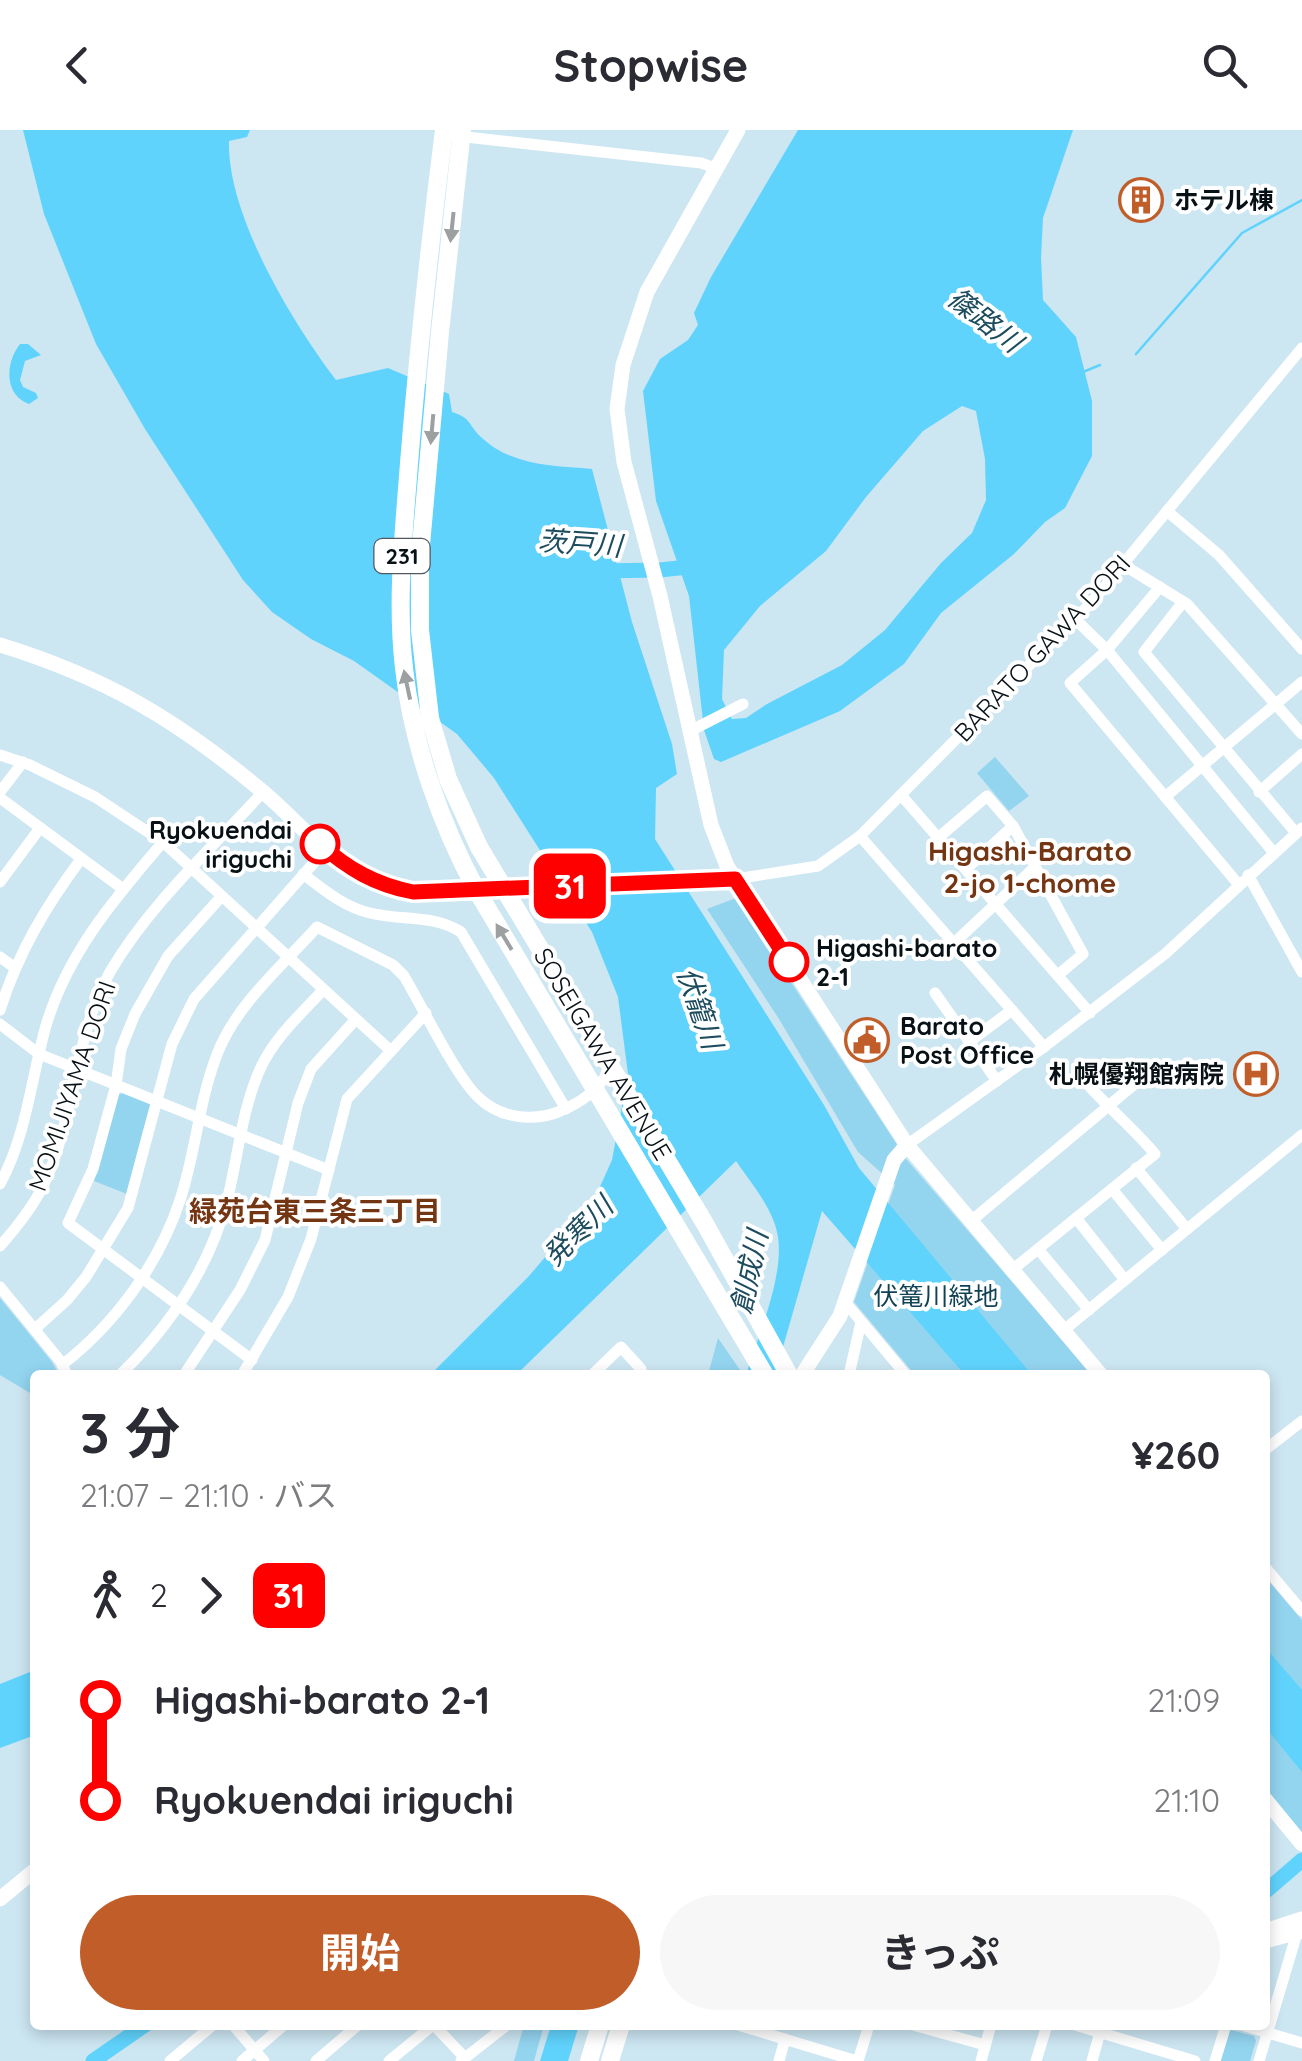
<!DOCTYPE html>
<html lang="ja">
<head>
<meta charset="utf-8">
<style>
  :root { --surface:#fff; --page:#f7f7f7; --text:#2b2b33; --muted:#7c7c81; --accent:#c15d28 }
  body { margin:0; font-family:Quicksand,"Noto Sans JP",sans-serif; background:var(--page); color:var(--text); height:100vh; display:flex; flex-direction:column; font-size:38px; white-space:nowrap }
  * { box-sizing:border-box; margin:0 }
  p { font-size:32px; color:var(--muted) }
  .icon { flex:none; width:55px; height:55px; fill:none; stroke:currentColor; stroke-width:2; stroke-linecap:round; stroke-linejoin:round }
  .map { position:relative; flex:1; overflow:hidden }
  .details { position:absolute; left:30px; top:1240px; width:1240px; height:660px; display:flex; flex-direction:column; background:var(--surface); border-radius:10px; box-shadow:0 5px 15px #0003 }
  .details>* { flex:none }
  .badge { padding:0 20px; border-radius:15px; font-size:35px; line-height:65px }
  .map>.badge { position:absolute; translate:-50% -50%; box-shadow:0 0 0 5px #fff }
  .legs { display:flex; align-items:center; gap:15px; height:110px; padding:0 50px; font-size:32px }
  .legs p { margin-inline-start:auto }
  .headline { display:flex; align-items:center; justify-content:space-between; height:170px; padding:0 50px }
  h1 { font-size:55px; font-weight:700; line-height:75px }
  .action { display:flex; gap:20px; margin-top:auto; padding:20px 50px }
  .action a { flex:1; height:115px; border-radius:60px; background:var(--accent); color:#fff; font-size:40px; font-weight:700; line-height:115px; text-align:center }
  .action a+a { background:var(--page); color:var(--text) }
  ul { padding:0 50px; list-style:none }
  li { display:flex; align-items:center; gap:35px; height:100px; font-size:38px }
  li i { display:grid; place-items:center; width:15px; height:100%; margin:0 12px; background:currentColor }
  li i::after { content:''; width:25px; height:25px; margin:-12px; border:8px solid; border-radius:50%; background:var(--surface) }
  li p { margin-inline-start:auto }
  li:first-child i { background:linear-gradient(#0000 50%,currentColor 0) }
  li:last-child i { background:linear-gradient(currentColor 50%,#0000 0) }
  header { display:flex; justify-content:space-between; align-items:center; height:130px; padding:0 50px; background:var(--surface); font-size:45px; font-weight:700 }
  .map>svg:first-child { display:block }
</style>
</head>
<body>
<header><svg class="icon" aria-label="back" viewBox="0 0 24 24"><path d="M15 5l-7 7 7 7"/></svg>Stopwise<svg class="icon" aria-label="search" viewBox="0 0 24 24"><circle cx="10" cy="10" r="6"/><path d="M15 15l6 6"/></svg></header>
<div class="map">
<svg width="1302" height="1931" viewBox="0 0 1302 1931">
  <rect width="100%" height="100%" fill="#cce6f2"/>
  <!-- green -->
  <g fill="#93d4ef">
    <polygon points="995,627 1029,666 1009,681 977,643"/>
    <polygon points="736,768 907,1030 1092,1245 915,1245 854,1172 895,1055 858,1022 779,889 707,779"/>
    <polygon points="123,963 149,973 151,978 127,1064 94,1051 118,965"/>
    <polygon points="0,1168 52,1232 59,1245 35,1245 35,1266 0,1245"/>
    <polygon points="718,1208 740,1240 738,1245 708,1245"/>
    <polygon points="1265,1447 1302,1490 1302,1711 1265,1666"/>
    <polygon points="524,1895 544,1895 534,1931 514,1931"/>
    <polygon points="1231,1900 1254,1906 1256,1911 1250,1931 1218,1931 1227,1902"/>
  </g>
  <!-- water -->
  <g fill="#60d3fd" fill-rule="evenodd">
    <path d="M23 0H250L247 7 229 11C227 85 292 192 336 250L388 238 449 264 452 282C473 289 467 294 481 307 511 336 554 336 592 339L632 492 672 614 677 644 656 658 655 709 824 975 859 1038 1032 1245H965L822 1081 775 1245H746C758 1206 784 1147 778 1107 774 1079 751 1053 736 1031L516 1245H430L529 1146 594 1070 612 1030 628 944 618 867 592 802 494 648 457 604 354 531 311 509 272 482 243 450 145 299 96 214 44 84Z"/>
    <path d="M798 0H1073L1043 88 1041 128 1043 170 1076 207 1092 271V326L1065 378 1045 392 1014 424 941 483 904 534 840 581 721 632 714 629 704 600 689 466 656 371 643 261 660 229 688 210 698 195 694 183 711 147ZM962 276 976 281 985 329 986 370 972 403 941 433 885 500 842 535 767 574 746 588 732 589 722 569 724 520 760 476 826 421 866 367 923 301Z"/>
    <path d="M20 214H28L41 225 25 231 20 250 23 257 36 263 38 268 29 274C4 265 5 233 20 214Z"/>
    <polygon points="1265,1517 1302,1560 1302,1642 1265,1597"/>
    <polygon points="35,1540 35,1605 0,1618 0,1554"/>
    <polygon points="551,1895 579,1895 568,1931 540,1931"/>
  </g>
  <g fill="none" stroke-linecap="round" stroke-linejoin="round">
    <!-- stream -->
    <g stroke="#60d3fd" stroke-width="2.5">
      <polyline points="1136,224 1242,103 1302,70"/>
      <polyline points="1083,242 1100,235"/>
    </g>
    <!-- river -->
    <g stroke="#60d3fd" stroke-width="15">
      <polyline points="600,441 660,440 697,436"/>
      <polyline points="1265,1762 1302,1730"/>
      <polyline points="93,1931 145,1895"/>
    </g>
    <!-- minor -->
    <g stroke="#fff" stroke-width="11">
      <polyline points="457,6 701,33 715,38"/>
      <polyline points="1167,381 1219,425 1302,519"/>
      <polyline points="1122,434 1187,474 1302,604"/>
      <polyline points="1160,457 1107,520 1070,553 1239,755"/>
      <polyline points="1183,472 1144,522 1296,703"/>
      <polyline points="1075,489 1107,520 1274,723"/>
      <polyline points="692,600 743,574"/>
      <polyline points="0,625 30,635 95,667 163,712 391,921"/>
      <polyline points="0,662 23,632"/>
      <polyline points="1259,662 1302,624"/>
      <polyline points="901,665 1090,883"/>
      <polyline points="1165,667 1302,552"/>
      <polyline points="0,668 123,759"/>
      <polyline points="860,706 1044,917"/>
      <polyline points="938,708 987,666 1013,696 1083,824 1058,845"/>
      <polyline points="966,739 1013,696"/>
      <path d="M303 744C324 760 344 777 370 783 402 791 432 784 461 802L566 979"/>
      <polyline points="1248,745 1302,842"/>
      <polyline points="735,749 818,736 860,706 1090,474 1302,218"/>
      <polyline points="0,752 40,698"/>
      <polyline points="221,767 168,826 135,884 121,919 116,955 93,1039 68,1093 252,1230"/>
      <polyline points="954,813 1035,737"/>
      <polyline points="0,827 15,838"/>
      <polyline points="935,863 997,951"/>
      <path d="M0 880C18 823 46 776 81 729"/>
      <polyline points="0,894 39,924 329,1040"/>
      <polyline points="969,912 1012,880"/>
      <polyline points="907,1015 1044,917 1165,824 1302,698"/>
      <polyline points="1136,1038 1187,1099"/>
      <path d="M0 1054C26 1006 31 951 45 899 66 825 114 769 163 712"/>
      <polyline points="1112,1059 1162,1120"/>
      <polyline points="1076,1088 1125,1150"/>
      <polyline points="971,1091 1149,942"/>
      <path d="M0 1116C17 1097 33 1077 44 1054 76 987 73 907 110 842 149 775 211 719 263 662"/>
      <polyline points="1038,1119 1089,1180"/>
      <path d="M1012 1140 1155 1024C1134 999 1111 980 1090 957"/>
      <polyline points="0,1157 61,1232 67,1245"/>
      <polyline points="845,1172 906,1245"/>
      <polyline points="35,1199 67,1170 86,1147 128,1078 172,914 194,869 326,719"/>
      <polyline points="1064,1200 1302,1005"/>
      <path d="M62 1235C115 1194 159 1134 180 1070 196 1022 199 969 218 922 237 874 283 835 317 797L393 835 404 846C422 876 455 945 478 967 499 988 532 992 558 982 583 972 598 960 611 938"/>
      <path d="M120 1245C169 1197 209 1138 227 1071 238 1027 242 978 261 937 275 907 301 884 323 860"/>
      <polyline points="184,1245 240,1160 265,1110 298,973 311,939 356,889"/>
      <polyline points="242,1245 288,1167 311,1109 347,969 426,883"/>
      <polyline points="592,1245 621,1217 641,1239 638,1245"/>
      <polyline points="849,1245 861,1192"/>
      <polyline points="1265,1320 1302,1291"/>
      <polyline points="1265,1437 1302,1481"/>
      <polyline points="233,1895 264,1931"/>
      <polyline points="434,1895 465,1928"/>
      <polyline points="738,1895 857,1931"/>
      <polyline points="913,1895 985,1915"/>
      <polyline points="1075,1895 1195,1931"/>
      <polyline points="1242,1895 1302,1913"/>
      <polyline points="170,1931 213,1895"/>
      <polyline points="242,1931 284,1895"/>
      <polyline points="316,1931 358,1895"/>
      <polyline points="389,1931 433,1895"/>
      <polyline points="461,1931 507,1895"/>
      <polyline points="779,1931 785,1909"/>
      <polyline points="858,1931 869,1895"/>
      <polyline points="981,1931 991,1895"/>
      <polyline points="1036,1931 1047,1895"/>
      <polyline points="1092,1931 1102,1895"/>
      <polyline points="1215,1931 1226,1895"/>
      <polyline points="1259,1931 1297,1803"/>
    </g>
    <!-- major -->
    <g stroke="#fff" stroke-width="15">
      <polyline points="738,0 647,162 623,235 617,279 624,332 660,466 711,695 727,736 907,1015 1101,1245"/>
      <path d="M0 515C107 548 177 590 262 661 301 693 337 743 388 757 430 770 494 761 539 758 604 753 670 752 735 749"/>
      <polyline points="802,1245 840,1186 894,1030 907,1015"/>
      <polyline points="1265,1669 1302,1714"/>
      <polyline points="0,1769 35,1740"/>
      <polyline points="1265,1801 1302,1789"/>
      <polyline points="1265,1811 1302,1801"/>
    </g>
    <!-- highway -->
    <g stroke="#fff" stroke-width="18">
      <path d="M444 0C430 111 418 222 409 333 404 402 396 470 404 538 412 613 441 695 477 761L765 1245"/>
      <polyline points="462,0 440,202 420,426 420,500 430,588 448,649 479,717 704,1092 789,1245"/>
      <polyline points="589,1931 600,1895"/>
      <polyline points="610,1931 621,1895"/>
    </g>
  </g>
  <!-- one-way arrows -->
  <defs><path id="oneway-solid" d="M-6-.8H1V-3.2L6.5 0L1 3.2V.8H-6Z" transform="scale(2.5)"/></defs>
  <g fill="#9ca0a1">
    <use href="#oneway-solid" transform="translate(452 97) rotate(96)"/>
    <use href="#oneway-solid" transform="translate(432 299) rotate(95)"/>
    <use href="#oneway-solid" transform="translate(407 555) rotate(-102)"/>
    <use href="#oneway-solid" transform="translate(504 807) rotate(-121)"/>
  </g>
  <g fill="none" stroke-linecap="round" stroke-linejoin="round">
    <!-- line-1 casing -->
    <g stroke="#fff" stroke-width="22">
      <path id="line-1" d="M320 714C348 739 376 755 413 762L735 749 789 832"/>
    </g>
    <!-- line-1 -->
    <use href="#line-1" stroke="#f00" stroke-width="15"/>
  </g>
  <!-- icons -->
  <defs>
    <g id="building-ring" transform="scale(2.25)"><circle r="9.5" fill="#fff" stroke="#c15d28" stroke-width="1.5"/><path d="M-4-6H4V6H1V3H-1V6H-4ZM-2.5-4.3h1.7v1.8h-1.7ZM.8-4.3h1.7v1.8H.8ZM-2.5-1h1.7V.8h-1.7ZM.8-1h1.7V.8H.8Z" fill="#c15d28"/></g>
    <g id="civic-ring" transform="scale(2.25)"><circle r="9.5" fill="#fff" stroke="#c15d28" stroke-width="1.5"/><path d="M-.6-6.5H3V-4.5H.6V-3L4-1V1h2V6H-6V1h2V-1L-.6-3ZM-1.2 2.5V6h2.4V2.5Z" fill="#c15d28"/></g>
    <g id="hospital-ring" transform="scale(2.25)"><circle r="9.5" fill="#fff" stroke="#c15d28" stroke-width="1.5"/><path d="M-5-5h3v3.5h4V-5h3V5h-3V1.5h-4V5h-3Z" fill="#c15d28"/></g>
  </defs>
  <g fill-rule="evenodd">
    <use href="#building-ring" x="1141" y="70"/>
    <use href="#civic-ring" x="867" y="910"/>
    <use href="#hospital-ring" x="1256" y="944"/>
  </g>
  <!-- markers -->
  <g fill="#fff" stroke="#f00" stroke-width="5">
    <circle cx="320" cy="714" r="18"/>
    <circle cx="789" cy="832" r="18"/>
  </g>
  <g text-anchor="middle" stroke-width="8" stroke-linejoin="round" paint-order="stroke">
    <!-- shield labels -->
    <rect fill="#fff" stroke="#52585b" stroke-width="2.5" x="374.5" y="409" width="55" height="34" rx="8"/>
    <g font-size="22" font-weight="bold" fill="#081115">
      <text x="402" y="434">231</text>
    </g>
    <!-- poi labels -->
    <g font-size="25" font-weight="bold" fill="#081115" stroke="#fff" text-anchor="start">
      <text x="1174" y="79">ホテル棟</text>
      <text x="900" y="905">Barato<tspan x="900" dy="29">Post Office</tspan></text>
      <text x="1224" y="953" text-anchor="end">札幌優翔館病院</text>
    </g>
    <!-- street labels -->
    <g font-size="25" fill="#081115" stroke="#fff">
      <text transform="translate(1042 518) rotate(-47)" y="9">BARATO GAWA DORI</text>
      <text transform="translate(603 924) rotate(59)" y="9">SOSEIGAWA AVENUE</text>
      <text transform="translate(72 956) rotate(-71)" y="9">MOMIJIYAMA DORI</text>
    </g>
    <!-- stop labels -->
    <g font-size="25" font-weight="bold" fill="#081115" stroke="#fff" text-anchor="end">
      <text x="292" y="709">Ryokuendai<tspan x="292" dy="29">iriguchi</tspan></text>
      <text x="816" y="827" text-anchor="start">Higashi-barato<tspan x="816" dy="29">2-1</tspan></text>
    </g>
    <!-- park labels -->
    <g font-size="25" fill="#104254" stroke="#fff">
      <text x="936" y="1175">伏篭川緑地</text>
    </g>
    <!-- water labels -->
    <g font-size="28" font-style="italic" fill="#1c4c5e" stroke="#fff">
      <text transform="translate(985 190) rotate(38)" y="10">篠路川</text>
      <text transform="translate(580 413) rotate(4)" y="10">茨戸川</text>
      <text transform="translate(700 878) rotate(71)" y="10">伏籠川</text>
      <text transform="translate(578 1101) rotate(-45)" y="10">発寒川</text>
      <text transform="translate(749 1142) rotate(-78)" y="10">創成川</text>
    </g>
    <!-- neighbourhood labels -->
    <g font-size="28" font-weight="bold" fill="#743513" stroke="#fff">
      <text x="1030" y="731">Higashi-Barato<tspan x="1030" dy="32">2-jo 1-chome</tspan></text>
      <text x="315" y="1091">緑苑台東三条三丁目</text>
    </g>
  </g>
</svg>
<b class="badge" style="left:570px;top:756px;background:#f00;color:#fff">31</b>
<section class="details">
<div class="headline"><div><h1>3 分</h1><p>21:07 – 21:10 · バス</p></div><b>¥260</b></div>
<div class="legs"><svg class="icon" aria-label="walk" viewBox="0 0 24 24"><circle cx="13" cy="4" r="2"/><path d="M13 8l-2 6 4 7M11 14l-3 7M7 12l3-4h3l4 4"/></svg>2<svg class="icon" aria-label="forward" viewBox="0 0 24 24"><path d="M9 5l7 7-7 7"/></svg><b class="badge" style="background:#f00;color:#fff">31</b></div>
<ul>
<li><i style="color:#f00"></i><b>Higashi-barato 2-1</b><p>21:09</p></li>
<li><i style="color:#f00"></i><b>Ryokuendai iriguchi</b><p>21:10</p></li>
</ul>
<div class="action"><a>開始</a><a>きっぷ</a></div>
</section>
</div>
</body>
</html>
